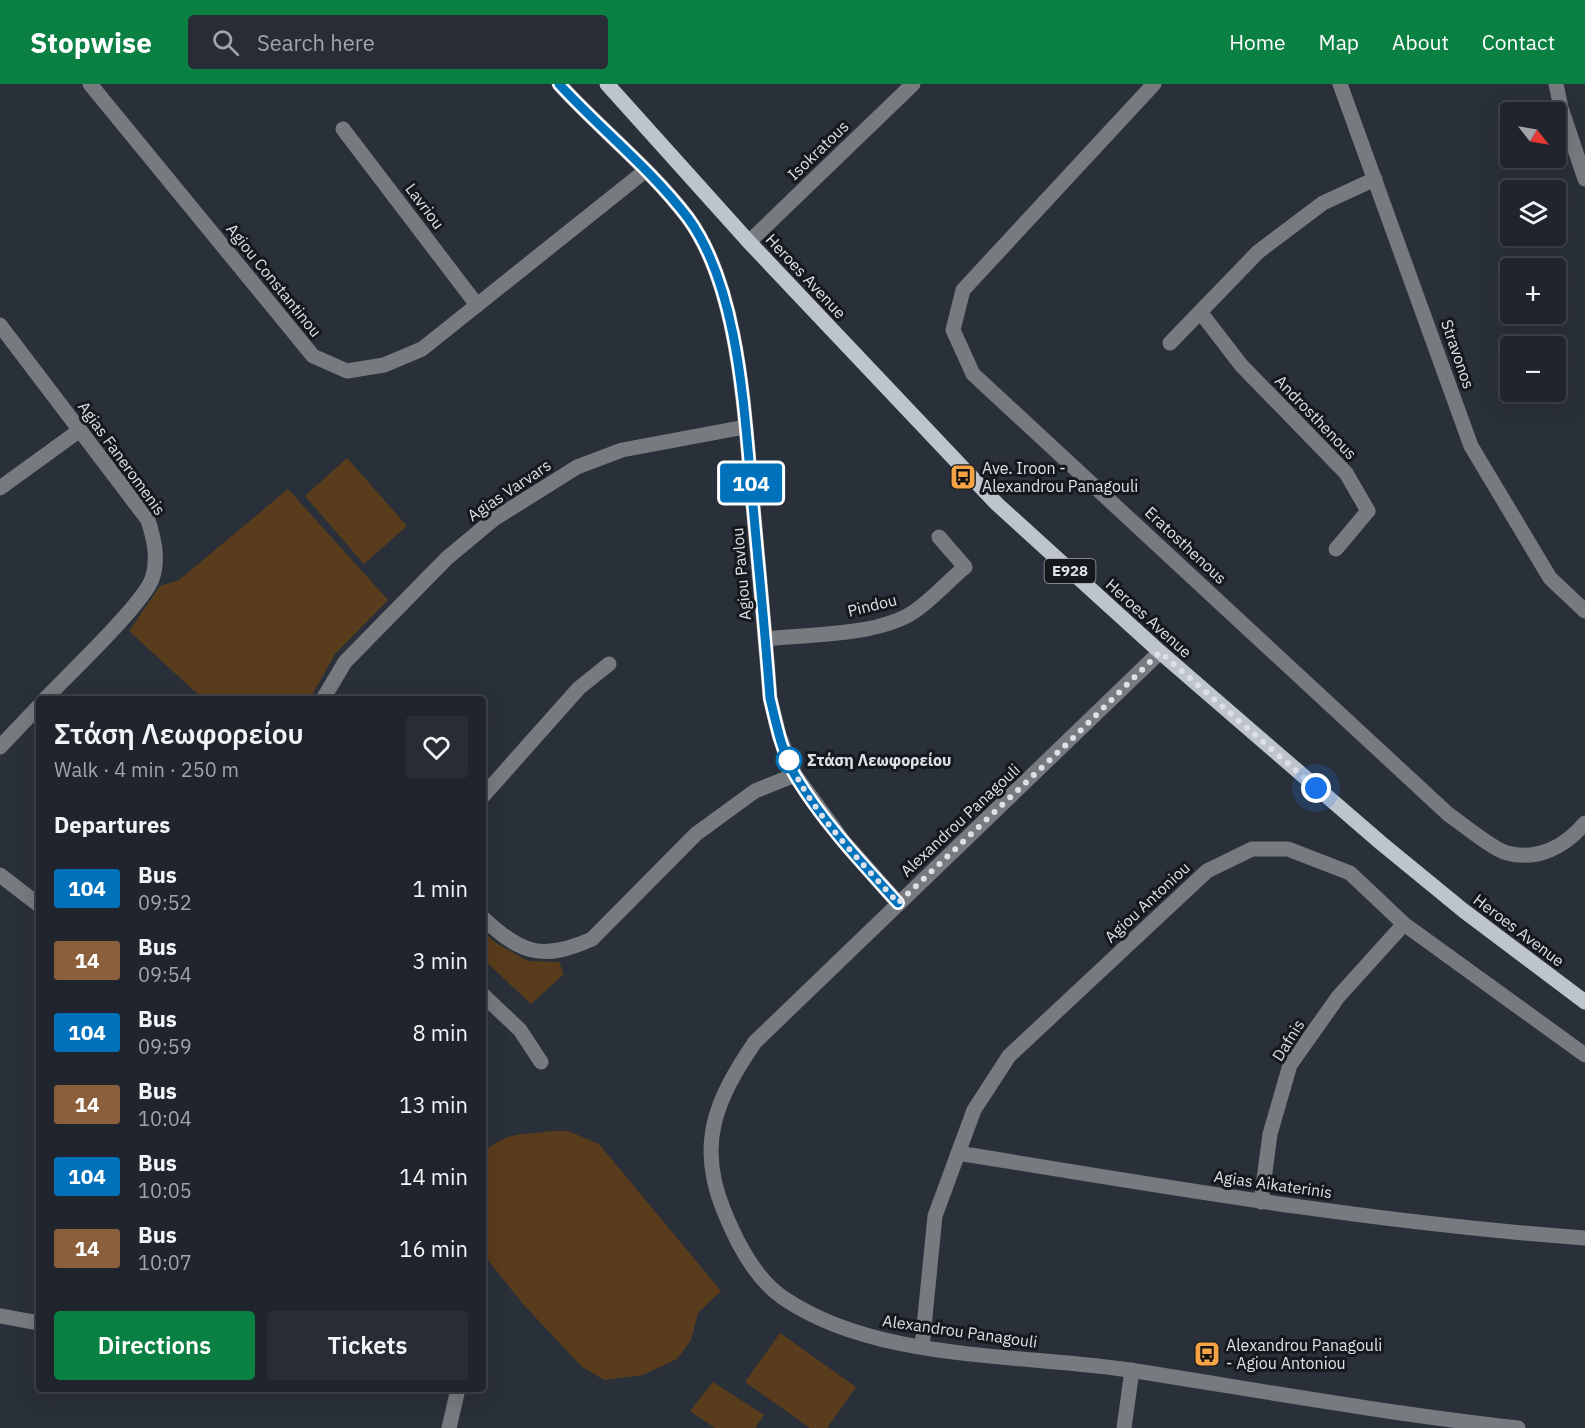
<!DOCTYPE html>
<html lang="en">
<head>
<meta charset="utf-8">
<style>
  :root { --surface:#20242c; --page:#282c34; --text:#f1f3f6; --muted:#a2a4a9; --line:#3d4148; --accent:#0b8043 }
  body { margin:0; font-family:"IBM Plex Sans",sans-serif; background:var(--page); color:var(--text); height:100vh; display:flex; flex-direction:column; font-size:22px; white-space:nowrap }
  * { box-sizing:border-box; margin:0 }
  p { font-size:20px; color:var(--muted) }
  .icon { flex:none; width:33px; height:33px; fill:none; stroke:currentColor; stroke-width:2; stroke-linecap:round; stroke-linejoin:round }
  .map { position:relative; flex:1; overflow:hidden }
  .drawer { position:absolute; left:36px; top:612px; width:450px; height:696px; display:flex; flex-direction:column; background:var(--surface); border-radius:6px; box-shadow:0 6px 24px #0002,0 0 0 2px var(--line) }
  .drawer>* { flex:none }
  .badge { padding:0 12px; border-radius:4px; font-size:21px; line-height:39px }
  .needle { width:39px; rotate:121deg }
  .tools { position:absolute; left:1500px; top:18px; display:grid; gap:12px }
  .tools a { display:grid; place-items:center; width:66px; height:66px; border-radius:6px; background:var(--surface); box-shadow:0 6px 24px #0002,0 0 0 2px var(--line); font-size:30px }
  .you { position:absolute; width:30px; height:30px; margin:-15px; border:4px solid #fff; border-radius:50%; background:#1a73e8; box-shadow:0 0 0 9px #1a73e833 }
  .map>.badge { position:absolute; translate:-50% -50%; box-shadow:0 0 0 3px #fff }
  h2 { padding:0 18px; font-size:22px; line-height:54px }
  .round { display:grid; place-items:center; flex:none; width:63px; height:63px; border-radius:6px; background:var(--page) }
  .head { display:flex; align-items:center; justify-content:space-between; height:102px; padding:0 18px }
  h1 { font-size:28px; font-weight:600; line-height:45px }
  .primary-button { display:flex; gap:12px; margin-top:auto; padding:12px 18px }
  .primary-button a { flex:1; height:69px; border-radius:6px; background:var(--accent); color:#fff; font-size:24px; font-weight:600; line-height:69px; text-align:center }
  .primary-button a+a { background:var(--page); color:var(--text) }
  ul { padding:0; list-style:none }
  li { display:flex; align-items:center; gap:18px; height:72px; padding:0 18px }
  li div { flex:1 }
  li b { display:block; font-size:22px }
  li em { font-style:normal }
  li .badge { min-width:66px; font-weight:700; text-align:center }
  header { display:flex; align-items:center; gap:36px; box-sizing:border-box; height:84px; padding:0 30px; background:var(--accent); color:#fff }
  header strong { font-size:28px }
  nav { display:flex; gap:33px; margin-inline-start:auto; font-size:21px }
  .search { width:420px; height:54px; background:var(--page); display:flex; align-items:center; gap:15px; box-sizing:border-box; padding:0 21px; border-radius:6px; color:var(--muted); font-size:22px }
  .map>svg:first-child { display:block }
</style>
</head>
<body>
<header>
<strong>Stopwise</strong>
<div class="search"><svg class="icon" aria-label="search" viewBox="0 0 24 24"><circle cx="10" cy="10" r="6"/><path d="M15 15l6 6"/></svg>Search here</div>
<nav><a>Home</a><a>Map</a><a>About</a><a>Contact</a></nav>
</header>
<div class="map">
<svg width="1585" height="1344" viewBox="0 0 1585 1344">
  <rect width="100%" height="100%" fill="#2a303a"/>
  <!-- green -->
  <g fill="#593c1b">
    <polygon points="347,374 407,442 364,480 305,412"/>
    <polygon points="288,405 388,516 335,570 310,615 203,615 129,547 160,502 179,496"/>
    <polygon points="483,847 496,859 528,877 559,878 564,890 531,920 483,875"/>
    <path d="M553 1047H568L599 1060 721 1207 698 1229 691 1256 677 1275 643 1291 604 1296 581 1282 523 1220 483 1170V1069C507 1047 522 1051 553 1047Z"/>
    <polygon points="780,1249 856,1303 827,1344 810,1344 745,1298"/>
    <polygon points="713,1298 764,1331 755,1344 715,1344 690,1327"/>
  </g>
  <g fill="none" stroke-linecap="round" stroke-linejoin="round">
    <!-- minor -->
    <g stroke="#777a7f" stroke-width="15">
      <polyline points="90,0 313,272 347,287 384,281 422,265 645,87"/>
      <path d="M559 0C600 45 651 85 688 134 739 204 744 327 752 410 758 478 765 546 770 614L779 651 795 691 844 758 898 819"/>
      <path d="M1154 0 963 206 953 246 973 290 1448 730C1461 739 1494 766 1507 769 1537 777 1565 763 1585 739"/>
      <polyline points="1340,0 1471,362 1550,494 1585,527"/>
      <polyline points="1556,0 1561,24 1585,95"/>
      <polyline points="343,45 477,221"/>
      <polyline points="749,158 913,0"/>
      <polyline points="1201,229 1241,281 1346,389 1368,427 1336,465"/>
      <path d="M0 241 148 436C154 455 159 475 152 495 143 520 68 591 45 615"/>
      <polyline points="1170,259 1258,168 1323,119 1375,95"/>
      <polyline points="0,404 80,346"/>
      <path d="M765 555C809 550 875 552 912 529 931 517 948 497 965 483L939 453"/>
      <path d="M1160 568 755 958C716 1015 696 1060 724 1127 736 1157 755 1194 782 1213 877 1279 1024 1269 1136 1287 1263 1307 1390 1330 1518 1344"/>
      <polyline points="323,615 345,578 447,474 494,435 577,383 622,366 745,343"/>
      <polyline points="0,663 39,622"/>
      <polyline points="483,712 579,604 609,580"/>
      <polyline points="0,791 39,821"/>
      <path d="M483 834C521 870 543 877 592 855L696 750 755 707 795 691"/>
      <polyline points="483,911 520,946 541,978"/>
      <path d="M958 1069C1166 1103 1374 1139 1585 1154"/>
      <polyline points="1261,1118 1270,1050 1290,981 1338,913 1404,840"/>
      <polyline points="0,1232 39,1239"/>
      <polyline points="922,1263 935,1132 974,1026 1009,972 1207,787 1252,765 1288,765 1350,789 1404,840 1585,971"/>
      <polyline points="449,1344 458,1305"/>
      <polyline points="1124,1344 1132,1286"/>
    </g>
    <!-- major -->
    <polyline stroke="#bdc4ce" stroke-width="15" points="607,0 749,158 997,420 1160,568 1381,759 1464,827 1585,918"/>
  </g>
  <g fill="none" stroke-linecap="round" stroke-linejoin="round">
    <!-- line casing -->
    <g stroke="#fff" stroke-width="14">
      <path id="line" d="M559 0C600 45 651 85 688 134 739 204 744 327 752 410 758 478 765 546 770 614 776 639 782 670 796 693 824 739 862 779 898 819"/>
    </g>
    <!-- line -->
    <use href="#line" stroke="#0072bc" stroke-width="9"/>
    <!-- walk -->
    <path stroke="#dde0e7" stroke-width="6" stroke-dasharray="0 10.8" d="M789 676 787 671C807 725 860 776 898 819L1071 656 1160 568 1316 704"/>
  </g>
  <!-- icons -->
  <defs>
    <g id="bus-square" transform="scale(1.35)"><rect x="-9" y="-9" width="18" height="18" rx="4" fill="#f5a345" stroke="#15181c"/><path d="M-5-6H5V4H4V6H2V4H-2V6H-4V4H-5ZM-3.5-4V0h7V-4ZM-3.5 1.2v1.5H-2V1.2ZM2 1.2v1.5H3.5V1.2Z" fill="#111"/></g>
  </defs>
  <g fill-rule="evenodd">
    <use href="#bus-square" x="963" y="393"/>
    <use href="#bus-square" x="1207" y="1270"/>
  </g>
  <!-- markers -->
  <circle fill="#fff" stroke="#0072bc" stroke-width="3" cx="789" cy="676" r="12"/>
  <g text-anchor="middle" stroke-width="6" stroke-linejoin="round" paint-order="stroke">
    <!-- shield labels -->
    <rect fill="#15181c" stroke="#a1a4aa" stroke-width="1.5" x="1044.5" y="475" width="51" height="24" rx="4.5"/>
    <g font-size="15" font-weight="bold" fill="#dde0e7">
      <text x="1070" y="492">E928</text>
    </g>
    <!-- street labels -->
    <g font-size="16" fill="#dde0e7" stroke="#15181c">
      <text transform="translate(818 66) rotate(-44)" y="6">Isokratous</text>
      <text transform="translate(425 122) rotate(53)" y="6">Lavriou</text>
      <text transform="translate(806 192) rotate(47)" y="6">Heroes Avenue</text>
      <text transform="translate(274 196) rotate(51)" y="6">Agiou Constantinou</text>
      <text transform="translate(1458 270) rotate(71)" y="6">Stravonos</text>
      <text transform="translate(1316 333) rotate(46)" y="6">Androsthenous</text>
      <text transform="translate(122 374) rotate(54)" y="6">Agias Faneromenis</text>
      <text transform="translate(509 406) rotate(-34)" y="6">Agias Varvars</text>
      <text transform="translate(1186 461) rotate(43)" y="6">Eratosthenous</text>
      <text transform="translate(741 490) rotate(-95)" y="6">Agiou Pavlou</text>
      <text transform="translate(872 521) rotate(-14)" y="6">Pindou</text>
      <text transform="translate(1149 534) rotate(42)" y="6">Heroes Avenue</text>
      <text transform="translate(960 736) rotate(-43)" y="6">Alexandrou Panagouli</text>
      <text transform="translate(1147 818) rotate(-43)" y="6">Agiou Antoniou</text>
      <text transform="translate(1519 846) rotate(37)" y="6">Heroes Avenue</text>
      <text transform="translate(1288 956) rotate(-58)" y="6">Dafnis</text>
      <text transform="translate(1273 1100) rotate(8)" y="6">Agias Aikaterinis</text>
      <text transform="translate(960 1247) rotate(8)" y="6">Alexandrou Panagouli</text>
    </g>
    <!-- poi labels -->
    <g font-size="16" fill="#dde0e7" stroke="#15181c" text-anchor="start">
      <text x="982" y="390">Ave. Iroon -<tspan x="982" dy="18">Alexandrou Panagouli</tspan></text>
      <text x="1226" y="1267">Alexandrou Panagouli<tspan x="1226" dy="18">- Agiou Antoniou</tspan></text>
    </g>
    <!-- stop labels -->
    <g font-size="16" font-weight="bold" fill="#dde0e7" stroke="#15181c" text-anchor="start">
      <text x="807" y="682">Στάση Λεωφορείου</text>
    </g>
  </g>
</svg>
<div class="tools">
<a><svg class="needle" viewBox="-14 -14 28 28"><path d="M0-13l5 13h-10z" fill="#e53935"/><path d="M0 13l5-13h-10z" fill="#a2a4a9"/></svg></a>
<a><svg class="icon" aria-label="layers" viewBox="0 0 24 24"><path d="M12 4l9 5-9 5-9-5zM3 14l9 5 9-5"/></svg></a>
<a>+</a>
<a>−</a>
</div>
<div class="you" style="left:1316px;top:704px"></div>
<b class="badge" style="left:751px;top:399px;background:#0072bc;color:#fff">104</b>
<section class="drawer">
<div class="head"><div><h1>Στάση Λεωφορείου</h1><p>Walk · 4 min · 250 m</p></div><a class="round"><svg class="icon" aria-label="heart" viewBox="0 0 24 24"><path d="M12 20l-8-8c-3-5 5-10 8-4 3-6 11-1 8 4z"/></svg></a></div>
<h2>Departures</h2>
<ul>
<li><span class="badge" style="background:#0072bc;color:#fff">104</span><div><b>Bus</b><p>09:52</p></div><em>1 min</em></li>
<li><span class="badge" style="background:#8b5e3c;color:#fff">14</span><div><b>Bus</b><p>09:54</p></div><em>3 min</em></li>
<li><span class="badge" style="background:#0072bc;color:#fff">104</span><div><b>Bus</b><p>09:59</p></div><em>8 min</em></li>
<li><span class="badge" style="background:#8b5e3c;color:#fff">14</span><div><b>Bus</b><p>10:04</p></div><em>13 min</em></li>
<li><span class="badge" style="background:#0072bc;color:#fff">104</span><div><b>Bus</b><p>10:05</p></div><em>14 min</em></li>
<li><span class="badge" style="background:#8b5e3c;color:#fff">14</span><div><b>Bus</b><p>10:07</p></div><em>16 min</em></li>
</ul>
<div class="primary-button"><a>Directions</a><a>Tickets</a></div>
</section>
</div>
</body>
</html>
